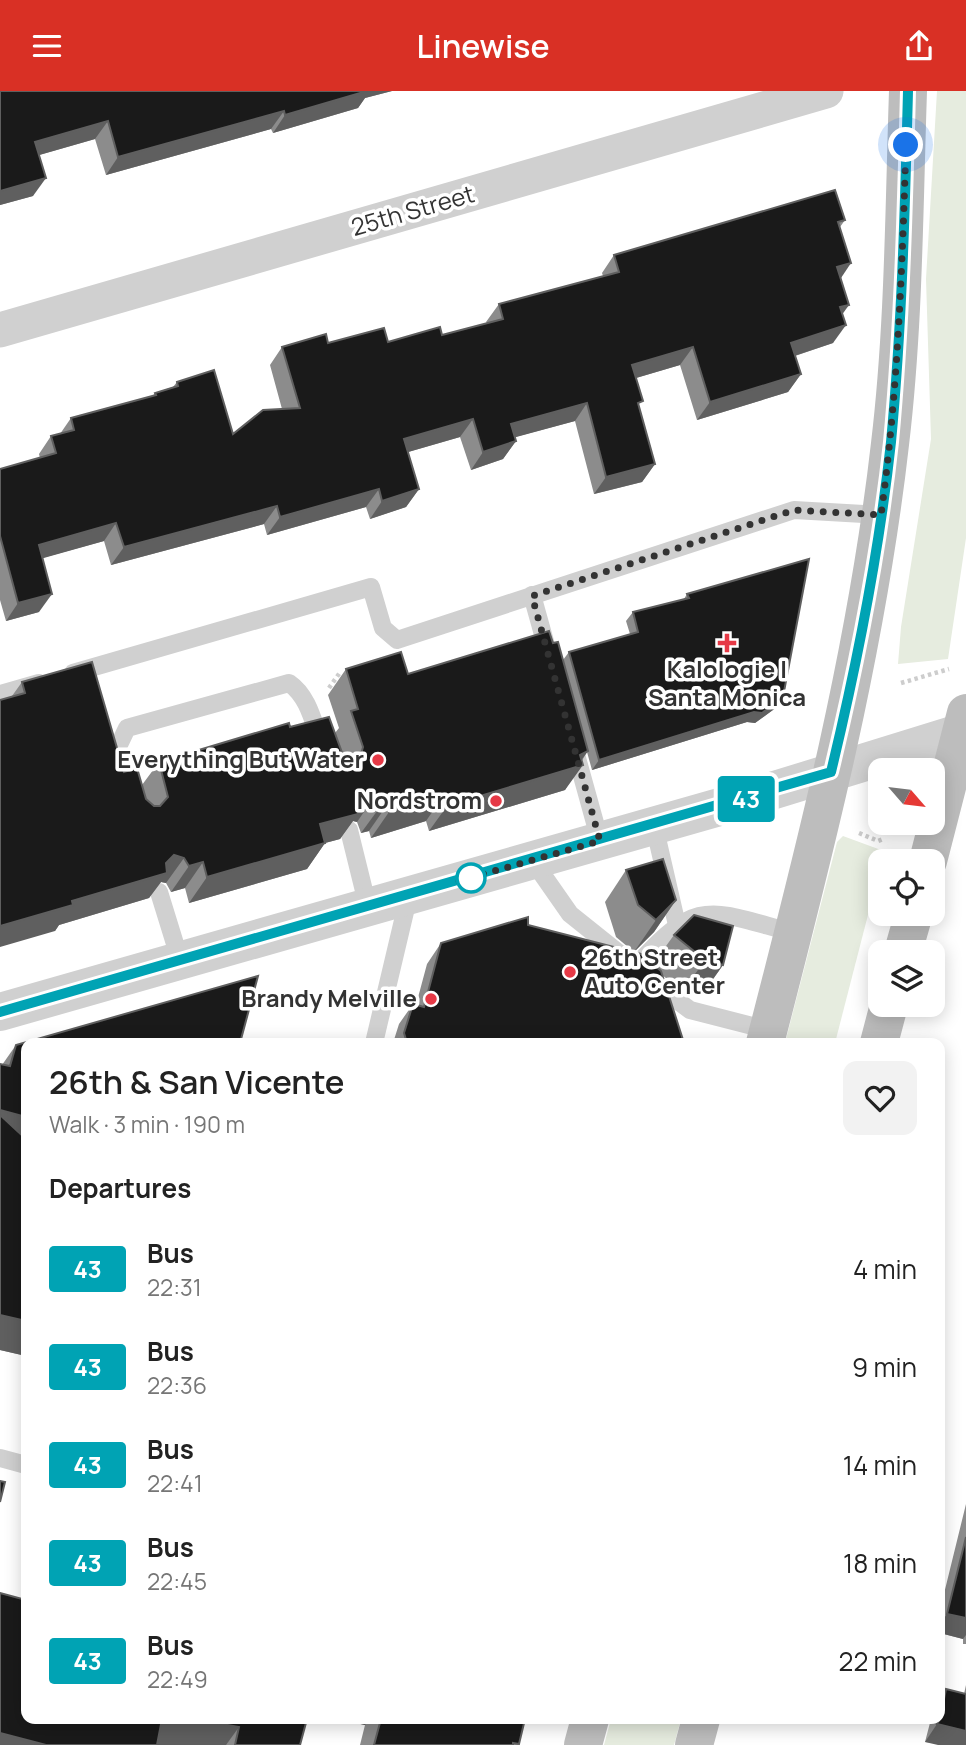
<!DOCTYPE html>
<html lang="en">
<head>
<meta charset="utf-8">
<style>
  :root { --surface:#fff; --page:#f2f2f2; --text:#222; --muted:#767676; --accent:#d93025 }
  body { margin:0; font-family:Manrope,sans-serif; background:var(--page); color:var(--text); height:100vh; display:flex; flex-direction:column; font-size:26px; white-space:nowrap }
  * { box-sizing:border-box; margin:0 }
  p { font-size:23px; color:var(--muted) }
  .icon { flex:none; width:38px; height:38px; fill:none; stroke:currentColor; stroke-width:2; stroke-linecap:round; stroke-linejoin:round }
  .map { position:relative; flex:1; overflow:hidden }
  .details { position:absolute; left:21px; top:947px; width:924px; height:686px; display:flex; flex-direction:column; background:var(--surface); border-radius:14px; box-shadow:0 4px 18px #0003 }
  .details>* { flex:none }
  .badge { padding:0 14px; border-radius:5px; font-size:24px; line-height:46px }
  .needle { width:46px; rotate:118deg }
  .fabs { position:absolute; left:868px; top:667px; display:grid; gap:14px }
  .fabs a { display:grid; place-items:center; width:77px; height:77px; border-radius:14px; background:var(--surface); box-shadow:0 4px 18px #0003; font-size:35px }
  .you { position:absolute; width:35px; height:35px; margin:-18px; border:5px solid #fff; border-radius:50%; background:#1a73e8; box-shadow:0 0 0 10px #1a73e833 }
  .map>.badge { position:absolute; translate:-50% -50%; box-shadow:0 0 0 4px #fff }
  h2 { padding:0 28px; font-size:26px; line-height:63px }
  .round { display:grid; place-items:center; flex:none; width:74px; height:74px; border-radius:14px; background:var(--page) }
  .overview { display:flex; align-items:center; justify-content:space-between; height:119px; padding:0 28px }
  h1 { font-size:33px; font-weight:600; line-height:52px }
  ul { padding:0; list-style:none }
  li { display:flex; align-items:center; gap:21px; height:98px; padding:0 28px }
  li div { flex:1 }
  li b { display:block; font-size:26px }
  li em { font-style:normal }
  li .badge { min-width:77px; font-weight:700; text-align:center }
  header { display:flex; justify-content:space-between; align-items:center; height:91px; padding:0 28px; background:var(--accent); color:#fff; font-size:32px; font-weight:600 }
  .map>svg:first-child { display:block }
</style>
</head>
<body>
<header><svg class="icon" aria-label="menu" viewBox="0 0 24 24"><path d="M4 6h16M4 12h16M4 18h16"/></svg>Linewise<svg class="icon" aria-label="share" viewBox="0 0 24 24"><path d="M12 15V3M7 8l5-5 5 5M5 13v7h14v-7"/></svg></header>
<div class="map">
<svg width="966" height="1654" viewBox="0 0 966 1654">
  <rect width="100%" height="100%" fill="#fff"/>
  <!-- green -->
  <g fill="#e6ecdf">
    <polygon points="937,0 966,0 966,447 948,568 898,573 901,536 931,348 926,188"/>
    <polygon points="843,745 881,759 878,785 835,952 785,952 837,751"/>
    <polygon points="611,1628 681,1628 674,1654 604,1654"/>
  </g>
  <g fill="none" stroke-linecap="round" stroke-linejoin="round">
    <!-- path -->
    <g stroke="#cdcdcd" stroke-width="4.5" stroke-dasharray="3.5 3.5" stroke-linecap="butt">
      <polyline points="901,592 949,578"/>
      <polyline points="329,597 341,580"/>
      <polyline points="859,742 878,750 883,748"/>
    </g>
    <!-- service -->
    <g stroke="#d0d0d0" stroke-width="18">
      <polyline points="532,504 549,565"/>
      <polyline points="73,582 371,496 383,537 397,549 794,419 881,424"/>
      <polyline points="0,603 39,592"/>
      <polyline points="574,656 600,750"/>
      <path d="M123 679 117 658 127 637 289 592C308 605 313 630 321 652"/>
      <polyline points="654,734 677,834"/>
      <polyline points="349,739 368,816"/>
      <polyline points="533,770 570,823 630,871"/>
      <polyline points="159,801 180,869"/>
      <path d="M635 876C699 805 708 819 794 842"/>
      <polyline points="651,890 690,919 768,939"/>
      <polyline points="374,952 409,804"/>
      <polyline points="0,1367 26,1374"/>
    </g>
    <!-- minor -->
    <polyline stroke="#d0d0d0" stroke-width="35" points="0,239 826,0"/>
    <!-- tertiary -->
    <polyline stroke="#d0d0d0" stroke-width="38" points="0,921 723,715 966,640"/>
    <!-- secondary -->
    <g stroke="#bdbdbd" stroke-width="38">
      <polyline points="928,770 966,622"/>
      <polyline points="903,861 914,822"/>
      <path d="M765 952C816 755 867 556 890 353 904 236 904 118 908 0"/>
      <polyline points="879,952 889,914"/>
      <polyline points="583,1654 590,1628"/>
      <polyline points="694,1654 701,1628"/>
    </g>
  </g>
  <!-- wall -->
  <g fill="#8c8c8c">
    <polygon points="0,0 392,0 365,7 358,17 273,42 271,38 106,84 95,48 39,64 33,105 0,114"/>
    <polygon points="845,129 840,136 842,223 833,252 795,265 801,283 788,301 697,329 680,274 636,287 639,315 655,373 642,391 594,403 575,330 515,346 516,350 503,368 471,379 460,346 408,361 419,398 406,416 370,428 366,416 267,444 264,433 111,474 104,450 42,467 39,521 6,530 0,509 0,378 40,367 39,363 51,345 60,343 71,327 153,305 155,302 173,296 177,291 233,343 282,318 270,274 282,256 328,252 388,251 442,244 487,232 486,231 499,213 603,185 602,182 614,164"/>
    <polygon points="687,503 783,606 777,616 755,632 747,631 592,679 587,661 565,699 429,740 426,730 371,747 369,740 361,742 357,731 353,730 340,748 325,752 307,778 189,812 185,797 171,801 166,792 161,791 149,807 59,834 55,840 12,605 22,591 124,681 142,694 159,671 290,636 335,642 339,637 328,604 346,578 408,583 553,552 563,569 569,561 630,543 626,530 633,521 684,508"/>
    <polygon points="626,779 676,809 654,841 634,861 616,846 605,811"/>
    <polygon points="528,834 653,873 674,844 723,874 701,905 683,900 662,884 684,952 393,952 399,933 413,913 416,914 427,873 441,852"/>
    <polygon points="26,952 26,1265 0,1259 0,973 2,974 16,954"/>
    <polygon points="966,1413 966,1553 963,1553 963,1548 940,1542 940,1519"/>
    <polygon points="966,1594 966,1654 925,1651 931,1628 940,1628 940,1607 946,1598 964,1603"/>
    <polygon points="26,1628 307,1628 300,1654 0,1654"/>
    <polygon points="338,1628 525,1628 518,1654 360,1654 365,1634"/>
  </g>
  <!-- shaded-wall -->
  <g fill="#5f5f5f">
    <polygon points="363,0 392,0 365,7 358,17 273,42 285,24"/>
    <polygon points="284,20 271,38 106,84 118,66"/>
    <polygon points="108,30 95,48 22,69 35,51"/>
    <polygon points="46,87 33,105 0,114 0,100"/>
    <polygon points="851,172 839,190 837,176"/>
    <polygon points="849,214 836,232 840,216"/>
    <polygon points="846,234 833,252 779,270 791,252"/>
    <polygon points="693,256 680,274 619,292 632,274"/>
    <polygon points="801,283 788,301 697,329 710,311"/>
    <polygon points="587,312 575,330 498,351 511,333"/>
    <polygon points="473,328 460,346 391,366 404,348"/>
    <polygon points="516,350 503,368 471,379 483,361"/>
    <polygon points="655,373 642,391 594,403 606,386"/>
    <polygon points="379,398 366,416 267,444 280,426"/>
    <polygon points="419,398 406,416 370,428 382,410"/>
    <polygon points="277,415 264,433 111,474 124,456"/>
    <polygon points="116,432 104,450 26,472 39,454"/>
    <polygon points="52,503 39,521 6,530 18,512"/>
    <polygon points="783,606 777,616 755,632 747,631 592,679 599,669"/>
    <polygon points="588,660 577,675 583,674 565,699 429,740 447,715"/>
    <polygon points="364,702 375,705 357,731 353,730 340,748 325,752 307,778 189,812 207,786 320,733 356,709"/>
    <polygon points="444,704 426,730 371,747 389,721"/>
    <polygon points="387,714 369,740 361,742 380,716"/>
    <polygon points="174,764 184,767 166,792 161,791 149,807 59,834 55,840 0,856 0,835 72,810 166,772"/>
    <polygon points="203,771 185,797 171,801 189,775"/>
    <polygon points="676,809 654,841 634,861 656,829"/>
    <polygon points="705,869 723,874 701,905 683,900"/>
    <polygon points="0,1019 26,1026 26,1061 0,1054"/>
    <polygon points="0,1224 26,1230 26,1265 0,1259"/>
    <polygon points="947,1523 966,1527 966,1544 963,1548 940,1542 940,1533"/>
    <polygon points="162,1628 195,1628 239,1636 226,1654 144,1654"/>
    <polygon points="338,1628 369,1628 365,1634"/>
    <polygon points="937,1633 966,1640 966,1654 938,1654 925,1651"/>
    <polygon points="0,1642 46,1654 0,1654"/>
  </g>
  <!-- building -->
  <g fill="#1a1a1a" stroke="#5f5f5f" stroke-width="2">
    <polygon points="0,0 367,0 285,24 284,20 118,66 108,30 35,51 46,87 0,100"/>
    <polygon points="835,99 845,129 838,131 851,172 837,176 849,214 840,216 846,234 791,252 801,283 710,311 693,256 632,274 643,310 638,312 655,373 606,386 587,312 511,333 516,350 483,361 473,328 404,348 419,398 382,410 379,398 280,426 277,415 124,456 116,432 39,454 52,503 18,512 0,445 0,378 56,362 51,345 74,339 71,327 156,304 155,302 178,295 177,291 214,279 233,343 263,319 300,317 282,256 326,243 328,252 384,237 388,251 440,236 442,244 503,228 499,213 619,181 614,164"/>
    <polygon points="809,468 783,606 762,622 754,621 599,669 569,561 638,541 633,521 689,507 687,503"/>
    <polygon points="549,540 553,552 558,551 588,660 580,664 583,674 447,715 444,704 389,721 387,714 380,716 375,705 364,702 356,709 358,723 320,733 325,752 207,786 203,771 189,775 184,767 174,764 166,772 167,782 72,810 73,814 0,835 0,609 25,602 22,591 92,571 124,681 137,677 146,708 154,715 160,715 168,706 159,671 289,632 290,636 329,626 344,667 351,670 360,667 363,656 351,620 358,618 346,578 401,561 408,583"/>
    <polygon points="663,768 676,809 656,829 638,814 626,779"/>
    <polygon points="694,824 733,835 723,874 705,869 674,844"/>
    <polygon points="528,826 528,834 641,863 661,880 684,952 407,952 404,942 413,913 424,916 441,852"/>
    <polygon points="258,885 240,952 26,952 26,1026 0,1019 0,973 10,975 16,954"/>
    <polygon points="0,1024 26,1048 26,1230 0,1224"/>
    <polygon points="0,1390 5,1391 0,1411"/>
    <polygon points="966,1446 966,1527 947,1523"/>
    <polygon points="0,1502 26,1509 26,1628 162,1628 157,1654 46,1654 0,1642"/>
    <polygon points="946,1598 966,1603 966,1640 937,1633 940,1628"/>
    <polygon points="195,1628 307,1628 300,1654 235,1654 239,1636"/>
    <polygon points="381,1628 525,1628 519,1653 513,1652 513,1654 374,1654"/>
  </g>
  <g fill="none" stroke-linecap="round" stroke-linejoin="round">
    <!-- line casing -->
    <g stroke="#fff" stroke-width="16">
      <path id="line" d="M0 921 831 681C857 573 879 462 891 351 902 234 905 117 908 0"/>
    </g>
    <!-- line -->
    <use href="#line" stroke="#00a3b4" stroke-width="10"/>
    <!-- walk -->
    <path stroke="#333" stroke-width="7" stroke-dasharray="0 12.6" d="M471 787 459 790 600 750 532 505 794 419 881 424C898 301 902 178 906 54"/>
  </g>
  <!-- markers -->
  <g fill="#e63946" stroke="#fff" stroke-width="2.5">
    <path d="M723.5 541.5h7v7h7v7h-7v7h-7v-7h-7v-7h7z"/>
    <circle cx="378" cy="669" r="7"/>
    <circle cx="496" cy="710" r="7"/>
    <circle cx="570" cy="881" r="7"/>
    <circle cx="431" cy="908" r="7"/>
  </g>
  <circle fill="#fff" stroke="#00a3b4" stroke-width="3.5" cx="471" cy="787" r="14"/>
  <g text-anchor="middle" stroke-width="7" stroke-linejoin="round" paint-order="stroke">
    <!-- street labels -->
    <g font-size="24" fill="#333" stroke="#fff">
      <text transform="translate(413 120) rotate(-16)" y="8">25th Street</text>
    </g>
    <!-- poi labels -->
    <g font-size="24" font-weight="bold" fill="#333" stroke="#fff" text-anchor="end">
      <text x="727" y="587" text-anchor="middle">Kalologie |<tspan x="727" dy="28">Santa Monica</tspan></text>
      <text x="364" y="677">Everything But Water</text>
      <text x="482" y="718">Nordstrom</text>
      <text x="584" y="875" text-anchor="start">26th Street<tspan x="584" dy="28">Auto Center</tspan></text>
      <text x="417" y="916">Brandy Melville</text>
    </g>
  </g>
</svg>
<div class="fabs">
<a><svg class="needle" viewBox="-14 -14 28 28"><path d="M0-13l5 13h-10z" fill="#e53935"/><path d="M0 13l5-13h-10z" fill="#767676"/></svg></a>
<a><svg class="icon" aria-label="locate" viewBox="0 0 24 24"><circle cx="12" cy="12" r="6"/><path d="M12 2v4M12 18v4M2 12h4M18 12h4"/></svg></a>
<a><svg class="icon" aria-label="layers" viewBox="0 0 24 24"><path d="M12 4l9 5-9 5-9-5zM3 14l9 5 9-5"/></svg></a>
</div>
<div class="you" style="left:906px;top:54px"></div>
<b class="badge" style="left:746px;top:708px;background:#00a3b4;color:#fff">43</b>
<section class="details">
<div class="overview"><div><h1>26th &amp; San Vicente</h1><p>Walk · 3 min · 190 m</p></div><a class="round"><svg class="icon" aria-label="heart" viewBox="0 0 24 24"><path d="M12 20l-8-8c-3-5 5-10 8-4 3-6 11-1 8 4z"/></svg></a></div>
<h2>Departures</h2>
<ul>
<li><span class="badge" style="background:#00a3b4;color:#fff">43</span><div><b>Bus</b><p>22:31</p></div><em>4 min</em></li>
<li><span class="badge" style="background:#00a3b4;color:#fff">43</span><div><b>Bus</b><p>22:36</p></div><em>9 min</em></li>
<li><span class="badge" style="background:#00a3b4;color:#fff">43</span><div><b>Bus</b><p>22:41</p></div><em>14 min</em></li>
<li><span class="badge" style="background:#00a3b4;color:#fff">43</span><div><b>Bus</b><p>22:45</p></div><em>18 min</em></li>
<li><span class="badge" style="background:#00a3b4;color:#fff">43</span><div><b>Bus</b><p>22:49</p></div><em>22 min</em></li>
</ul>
</section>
</div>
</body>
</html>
